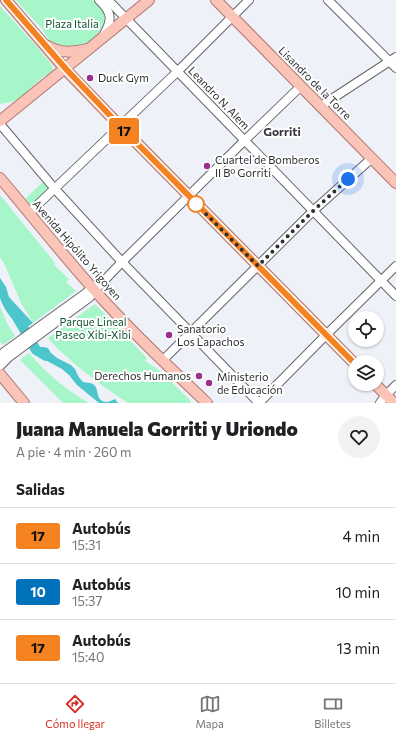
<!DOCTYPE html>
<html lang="es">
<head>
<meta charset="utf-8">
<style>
  :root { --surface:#fff; --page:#f2f2f2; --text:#202124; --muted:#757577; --line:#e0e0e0; --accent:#d93025 }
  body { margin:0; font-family:Commissioner,sans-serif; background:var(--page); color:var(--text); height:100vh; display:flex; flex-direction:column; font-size:15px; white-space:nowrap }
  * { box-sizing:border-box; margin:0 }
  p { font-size:13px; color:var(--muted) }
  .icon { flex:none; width:22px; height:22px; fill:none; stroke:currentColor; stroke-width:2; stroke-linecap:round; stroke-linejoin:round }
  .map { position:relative; height:403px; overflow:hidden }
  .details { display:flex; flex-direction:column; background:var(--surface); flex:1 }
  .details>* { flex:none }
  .badge { padding:0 8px; border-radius:3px; font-size:14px; line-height:26px }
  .buttons { position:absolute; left:348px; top:311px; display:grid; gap:8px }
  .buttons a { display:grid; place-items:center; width:36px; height:36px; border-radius:50%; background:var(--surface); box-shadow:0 1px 3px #0004; font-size:20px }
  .you { position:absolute; width:20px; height:20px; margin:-10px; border:3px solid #fff; border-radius:50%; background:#1a73e8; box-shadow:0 0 0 6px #1a73e833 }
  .map>.badge { position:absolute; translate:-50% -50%; box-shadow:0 0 0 2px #fff }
  h2 { padding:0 16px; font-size:15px; line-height:36px }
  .round { display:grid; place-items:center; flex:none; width:42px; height:42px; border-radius:21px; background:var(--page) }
  .overview { display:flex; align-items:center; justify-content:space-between; height:68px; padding:0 16px }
  h1 { font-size:19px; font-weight:800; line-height:30px }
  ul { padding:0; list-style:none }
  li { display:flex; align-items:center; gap:12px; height:56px; padding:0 16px; border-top:1px solid var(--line) }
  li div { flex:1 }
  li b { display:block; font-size:15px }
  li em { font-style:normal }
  li .badge { min-width:44px; font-weight:700; text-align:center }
  .dock { display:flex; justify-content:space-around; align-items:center; height:56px; border-top:1px solid var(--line); background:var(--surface); font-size:11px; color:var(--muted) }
  .dock a { display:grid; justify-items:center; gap:2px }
  .dock .selected { color:var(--accent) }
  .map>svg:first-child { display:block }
</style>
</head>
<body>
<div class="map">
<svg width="396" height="403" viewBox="0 0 396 403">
  <rect width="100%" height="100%" fill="#eef1f7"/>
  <!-- green -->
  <g fill="#a7f6c9">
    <path d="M16 0H93C97 4 101 8 103 12 108 24 96 38 87 44 81 47 72 48 65 50L50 42 42 29Z"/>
    <path d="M0 6 38 48C42 55 50 60 53 68L52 73 43 77 28 90 22 97 11 102 0 104Z"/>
    <polygon points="43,182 50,189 31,206 25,199"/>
    <polygon points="0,195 55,263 54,265 69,279 66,282 76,291 33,323 21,303 5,265 0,257"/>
    <polygon points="95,304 147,358 145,361 159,370 191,401 190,402 191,403 128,403 103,386 77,366 57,348 48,338"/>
    <polygon points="0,307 7,323 15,336 3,345 0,341"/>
    <path d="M29 353C46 373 66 390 89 403H63L20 360Z"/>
  </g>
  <!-- water -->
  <g fill="#4dc6cb">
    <path d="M0 278 6 287 9 297 33 323 22 331C14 321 4 311 0 298 0 292 0 285 0 278Z"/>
    <path d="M37 347H43L48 348 51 353 57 358 71 365 75 369 78 376 83 382C87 383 92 382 95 386 99 391 96 401 106 402 109 402 112 400 115 399L118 403H99L77 385 69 375 62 369 34 354 32 351Z"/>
  </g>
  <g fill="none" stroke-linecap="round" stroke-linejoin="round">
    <!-- river -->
    <polyline stroke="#4dc6cb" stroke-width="10" points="18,319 36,350 46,356"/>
    <!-- minor casing -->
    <g stroke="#64666b" stroke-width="10">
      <g id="minor">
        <path d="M99 0C113 13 112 21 103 36"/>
        <polyline points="108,0 396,296"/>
        <polyline points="328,0 396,68"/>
        <polyline points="321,106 396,57"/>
        <polyline points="0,124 55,189 122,262 259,403"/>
        <polyline points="29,213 177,72 249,0"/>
        <polyline points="0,357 4,352 86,293 92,287"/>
        <polyline points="162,361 313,211 372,158"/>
        <polyline points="0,366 9,357 90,297 95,290 122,262 244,141 301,86"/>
        <polyline points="259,403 326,335 396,266"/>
        <polyline points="380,403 386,395 396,385"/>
      </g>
    </g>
    <!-- major casing -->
    <g stroke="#b1766c" stroke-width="12">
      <g id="major">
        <polyline points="6,0 65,69 120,126 355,364"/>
        <polyline points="216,0 396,183"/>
        <path d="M48 46C61 54 74 52 88 49"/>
        <polyline points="0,121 149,0"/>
        <path d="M0 178C32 216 63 255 96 292 131 331 169 367 207 403"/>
        <polyline points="0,374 24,403"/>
        <polyline points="375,384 394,403"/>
      </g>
    </g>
    <!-- minor -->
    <use href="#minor" stroke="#fff" stroke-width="8"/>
    <!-- major -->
    <use href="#major" stroke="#fac4b9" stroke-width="10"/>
  </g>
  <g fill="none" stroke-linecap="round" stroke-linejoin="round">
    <!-- line casing -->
    <g stroke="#fff" stroke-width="9">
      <polyline id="line" points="6,0 66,69 120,126 355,364"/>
    </g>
    <!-- line -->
    <use href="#line" stroke="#f58220" stroke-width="6"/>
    <!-- walk -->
    <polyline stroke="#2e2f31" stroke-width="4" stroke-dasharray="0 7.2" points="196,204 258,266 313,211 348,179"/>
  </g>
  <!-- markers -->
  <g fill="#9c2f8e" stroke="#fff" stroke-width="1.5">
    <circle cx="90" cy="78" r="4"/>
    <circle cx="207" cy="166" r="4"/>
    <circle cx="169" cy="335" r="4"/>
    <circle cx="199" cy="376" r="4"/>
    <circle cx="209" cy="383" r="4"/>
  </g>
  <circle fill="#fff" stroke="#f58220" stroke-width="2" cx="196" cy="204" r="8"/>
  <g text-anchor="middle" stroke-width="4" stroke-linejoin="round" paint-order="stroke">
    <!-- park labels -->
    <g font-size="11" fill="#155537" stroke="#fff">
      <text x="72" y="28">Plaza Italia</text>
      <text x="93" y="326">Parque Lineal<tspan x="93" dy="13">Paseo Xibi-Xibi</tspan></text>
    </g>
    <!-- poi labels -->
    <g font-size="11" fill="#2e2f31" stroke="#fff" text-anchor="start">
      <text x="98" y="82">Duck Gym</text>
      <text x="215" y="164">Cuartel de Bomberos<tspan x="215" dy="13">II Bº Gorriti</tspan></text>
      <text x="177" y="333">Sanatorio<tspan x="177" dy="13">Los Lapachos</tspan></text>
      <text x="191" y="380" text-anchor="end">Derechos Humanos</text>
      <text x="217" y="381">Ministerio<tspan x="217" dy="13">de Educación</tspan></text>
    </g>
    <!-- street labels -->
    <g font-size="11" fill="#2e2f31" stroke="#fff">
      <text transform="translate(315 83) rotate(45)" y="4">Lisandro de la Torre</text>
      <text transform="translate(219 98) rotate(46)" y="4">Leandro N. Alem</text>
      <text transform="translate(77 250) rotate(49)" y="4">Avenida Hipólito Yrigoyen</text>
    </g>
    <!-- neighbourhood labels -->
    <g font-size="12" font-weight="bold" fill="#37393e" stroke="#fff">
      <text x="282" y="136">Gorriti</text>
    </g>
  </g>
</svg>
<div class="buttons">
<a><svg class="icon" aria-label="locate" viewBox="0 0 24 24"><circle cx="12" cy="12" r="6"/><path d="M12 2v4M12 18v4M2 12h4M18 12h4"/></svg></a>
<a><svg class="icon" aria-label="layers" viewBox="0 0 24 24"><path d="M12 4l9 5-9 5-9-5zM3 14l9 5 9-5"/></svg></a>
</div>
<div class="you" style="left:348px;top:179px"></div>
<b class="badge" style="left:124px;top:131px;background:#f58220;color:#111">17</b>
</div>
<section class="details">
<div class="overview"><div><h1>Juana Manuela Gorriti y Uriondo</h1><p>A pie · 4 min · 260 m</p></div><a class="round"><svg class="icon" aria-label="heart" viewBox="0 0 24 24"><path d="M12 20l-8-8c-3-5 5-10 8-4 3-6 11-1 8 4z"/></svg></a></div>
<h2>Salidas</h2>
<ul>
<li><span class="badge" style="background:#f58220;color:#111">17</span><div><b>Autobús</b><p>15:31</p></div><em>4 min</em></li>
<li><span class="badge" style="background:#0072bc;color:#fff">10</span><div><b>Autobús</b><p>15:37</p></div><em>10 min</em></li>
<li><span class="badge" style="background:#f58220;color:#111">17</span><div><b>Autobús</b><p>15:40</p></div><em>13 min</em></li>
</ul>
</section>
<nav class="dock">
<a class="selected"><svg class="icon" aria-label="directions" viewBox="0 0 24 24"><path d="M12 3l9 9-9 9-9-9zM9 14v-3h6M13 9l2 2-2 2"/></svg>Cómo llegar</a>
<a><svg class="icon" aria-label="map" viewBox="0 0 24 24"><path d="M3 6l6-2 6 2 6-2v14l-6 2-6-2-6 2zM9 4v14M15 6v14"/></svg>Mapa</a>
<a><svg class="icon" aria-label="tickets" viewBox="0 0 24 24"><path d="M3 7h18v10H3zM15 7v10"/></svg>Billetes</a>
</nav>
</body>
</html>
